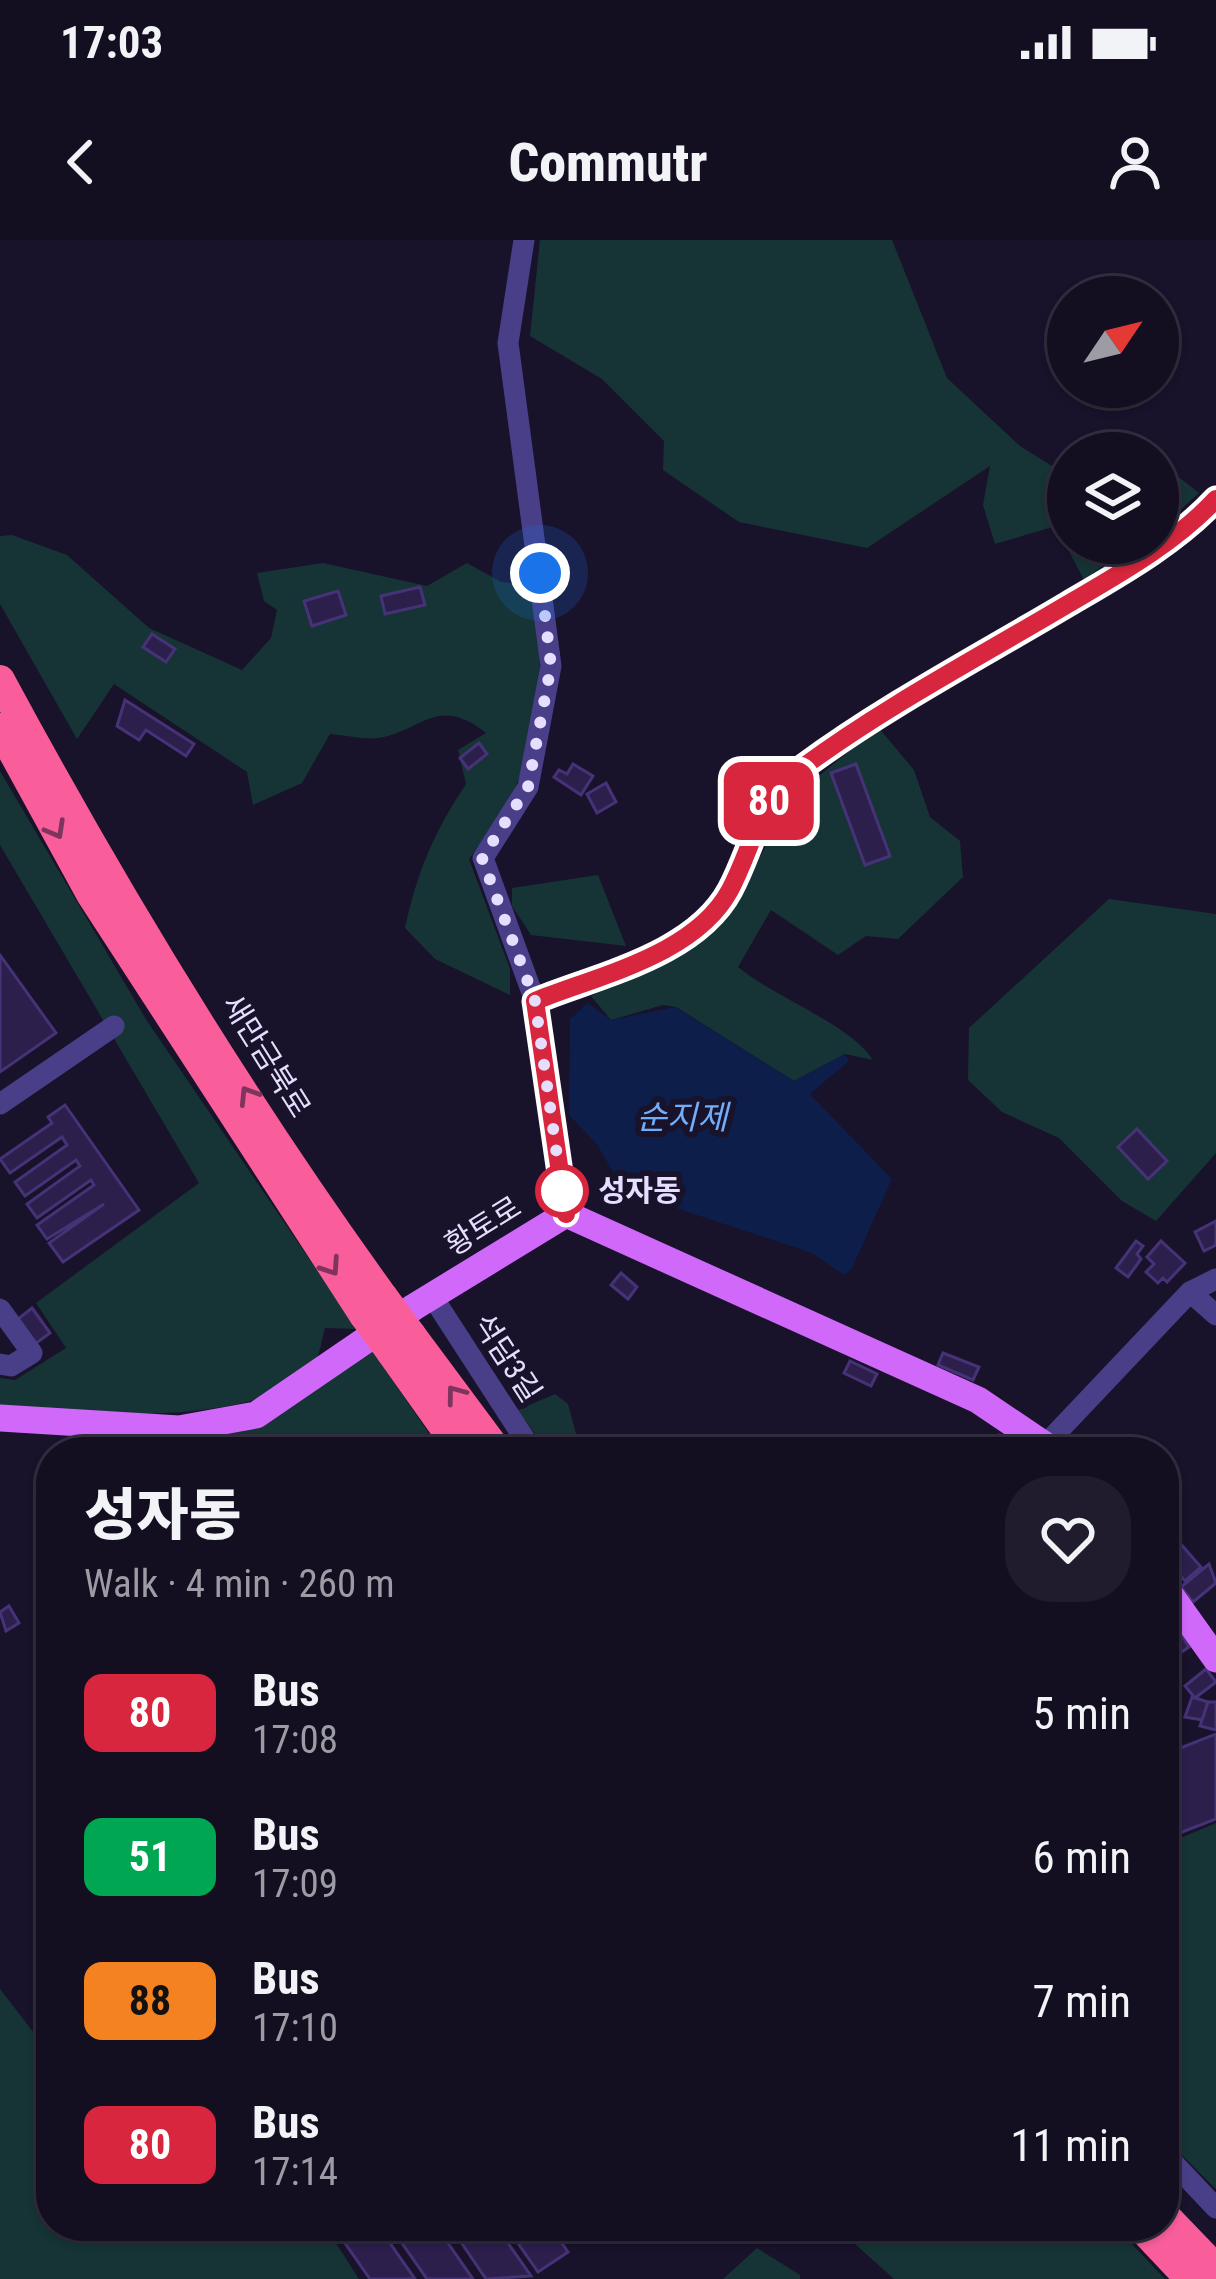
<!DOCTYPE html>
<html lang="en">
<head>
<meta charset="utf-8">
<style>
  :root { --surface:#130e20; --page:#201c2d; --text:#f1f3f6; --muted:#9d9ca5; --line:#322e3e }
  body { margin:0; font-family:"Roboto Condensed","Noto Sans KR",sans-serif; background:var(--page); color:var(--text); height:100vh; display:flex; flex-direction:column; font-size:45px; white-space:nowrap }
  * { box-sizing:border-box; margin:0 }
  p { font-size:39px; color:var(--muted) }
  .icon { flex:none; width:66px; height:66px; fill:none; stroke:currentColor; stroke-width:2; stroke-linecap:round; stroke-linejoin:round }
  .map { position:relative; flex:1; overflow:hidden }
  .panel { position:absolute; left:36px; top:1197px; width:1143px; height:804px; display:flex; flex-direction:column; background:var(--surface); border-radius:48px; box-shadow:0 3px 9px #0004,0 0 0 3px var(--line) }
  .panel>* { flex:none }
  .badge { padding:0 24px; border-radius:18px; font-size:42px; line-height:78px }
  .needle { width:78px; rotate:55deg }
  .fabs { position:absolute; left:1047px; top:36px; display:grid; gap:24px }
  .fabs a { display:grid; place-items:center; width:132px; height:132px; border-radius:50%; background:var(--surface); box-shadow:0 3px 9px #0004,0 0 0 3px var(--line); font-size:60px }
  .you { position:absolute; width:60px; height:60px; margin:-30px; border:9px solid #fff; border-radius:50%; background:#1a73e8; box-shadow:0 0 0 18px #1a73e833 }
  .map>.badge { position:absolute; translate:-50% -50%; box-shadow:0 0 0 6px #fff }
  .round { display:grid; place-items:center; flex:none; width:126px; height:126px; border-radius:48px; background:var(--page) }
  .summary { display:flex; align-items:center; justify-content:space-between; height:204px; padding:0 48px }
  h1 { font-size:57px; font-weight:800; line-height:90px }
  ul { padding:0; list-style:none }
  li { display:flex; align-items:center; gap:36px; height:144px; padding:0 48px }
  li div { flex:1 }
  li b { display:block; font-size:45px }
  li em { font-style:normal }
  li .badge { min-width:132px; font-weight:700; text-align:center }
  .status { display:flex; justify-content:space-between; align-items:center; height:84px; padding:0 60px; background:var(--surface); direction:ltr }
  .status svg { height:33px; fill:currentColor }
  header { display:flex; justify-content:space-between; align-items:center; height:156px; padding:0 48px; background:var(--surface); font-size:54px; font-weight:800 }
  .map>svg:first-child { display:block }
</style>
</head>
<body>
<div class="status"><b>17:03</b><svg viewBox="0 0 49 12"><path d="M0 12V9h3v3zM5 12V6h3v6zM10 12V3h3v9zM15 12V0h3v12zM26 1h20v11H26zM47 4h2v5h-2z"/></svg></div>
<header><svg class="icon" aria-label="back" viewBox="0 0 24 24"><path d="M15 5l-7 7 7 7"/></svg>Commutr<svg class="icon" aria-label="person" viewBox="0 0 24 24"><circle cx="12" cy="8" r="4"/><path d="M4 21q1-7 8-7t8 7"/></svg></header>
<div class="map">
<svg width="1216" height="2039" viewBox="0 0 1216 2039">
  <rect width="100%" height="100%" fill="#19122b"/>
  <!-- green -->
  <g fill="#163435">
    <polygon points="540,0 892,0 947,138 1020,206 1068,236 1068,303 1133,303 1084,340 1056,286 995,304 983,265 990,226 867,308 739,282 663,230 664,201 602,139 530,96"/>
    <polygon points="1158,221 1199,253 1158,290"/>
    <path d="M12 295 67 315 149 388 242 430 271 398 277 370 264 361 257 333 323 323 427 346 467 323 501 342 535 346C544 414 542 484 515 549 505 573 484 597 469 619L510 729V755L435 719 405 688C417 632 434 592 466 544L458 510 486 493C438 454 421 491 379 498 364 500 345 495 330 494L302 543 253 565 247 532 114 444 77 499 0 364V296Z"/>
    <path d="M878 487 914 530 930 577 960 601 963 637 898 699 866 696 838 715 771 670 738 727C774 757 850 784 873 820L845 814 794 841 676 767 663 765 611 780 591 756 675 716 731 671 791 559Z"/>
    <path d="M0 531 147 781 357 1089 325 1088C322 1098 320 1115 314 1124 268 1190 71 1174 0 1166V1138L15 1140 66 1108 36 1063 199 943 0 605Z"/>
    <polygon points="598,635 626,706 531,695 512,666 512,648"/>
    <polygon points="1109,659 1216,674 1216,913 1156,981 1122,961 1059,898 1002,872 968,840 969,788"/>
    <polygon points="372,1111 442,1212 213,1212 211,1193"/>
    <polygon points="555,1154 568,1164 581,1212 547,1212 518,1170"/>
    <polygon points="1216,1583 1216,1949 1164,1897 1164,1605"/>
    <polygon points="0,1749 34,1793 51,1801 51,1986 325,1986 359,2039 0,2039"/>
    <polygon points="835,1986 1115,1986 1165,2039 894,2039"/>
    <polygon points="757,2008 800,2035 800,2039 723,2039"/>
  </g>
  <!-- water -->
  <polygon fill="#0d1e4a" points="588,763 611,780 675,767 794,841 845,814 849,821 810,854 892,939 852,1028 844,1035 812,1013 624,951 598,906 569,875 570,779"/>
  <!-- building -->
  <g fill="#2c1f4c" stroke="#463277" stroke-width="3">
    <polygon points="1112,195 1136,206 1133,213 1106,208"/>
    <polygon points="420,347 425,365 385,374 381,356"/>
    <polygon points="338,351 346,375 312,386 304,361"/>
    <polygon points="152,394 175,409 166,422 143,407"/>
    <polygon points="125,460 194,504 186,516 146,490 139,500 117,486"/>
    <polygon points="479,503 487,514 468,529 460,518"/>
    <polygon points="573,524 593,536 581,555 554,537 559,530 567,534"/>
    <polygon points="856,524 890,616 865,625 831,533"/>
    <polygon points="606,543 616,562 597,573 587,554"/>
    <polygon points="0,715 56,793 0,832"/>
    <polygon points="65,865 139,970 63,1022 49,1003 104,964 47,999 37,985 94,945 91,940 37,978 27,964 80,926 76,920 25,956 15,942 67,905 62,897 10,933 0,919 52,883 48,877"/>
    <polygon points="1137,889 1167,921 1148,939 1118,907"/>
    <polygon points="1216,981 1216,1005 1204,1011 1195,992"/>
    <polygon points="1136,1001 1143,1006 1137,1014 1141,1019 1128,1037 1116,1028"/>
    <polygon points="1161,1001 1185,1023 1167,1042 1163,1038 1158,1043 1146,1032 1154,1024 1147,1017"/>
    <polygon points="621,1033 637,1047 628,1059 611,1045"/>
    <polygon points="32,1068 50,1093 35,1104 17,1080"/>
    <polygon points="943,1113 979,1127 973,1140 938,1125"/>
    <polygon points="850,1121 877,1134 871,1146 844,1133"/>
    <polygon points="1009,1194 1021,1205 1016,1212 988,1207 999,1195 1005,1200"/>
    <polygon points="701,1198 704,1212 650,1212 684,1199"/>
    <polygon points="1164,1285 1201,1327 1185,1341 1164,1317"/>
    <polygon points="1209,1324 1216,1343 1193,1362 1181,1347"/>
    <polygon points="9,1366 19,1383 6,1391 0,1372"/>
    <polygon points="1175,1384 1189,1407 1174,1417 1164,1390"/>
    <polygon points="1173,1425 1180,1440 1166,1453 1164,1434"/>
    <polygon points="1206,1429 1216,1442 1195,1458 1185,1446"/>
    <polygon points="1192,1457 1208,1462 1203,1480 1185,1477"/>
    <polygon points="1208,1462 1216,1462 1216,1490 1200,1486"/>
    <polygon points="1216,1494 1216,1579 1164,1599 1164,1520 1175,1510"/>
    <polygon points="333,1986 378,1986 415,2039 370,2039"/>
    <polygon points="390,1986 436,1986 473,2039 427,2039"/>
    <polygon points="450,1986 496,1986 531,2036 486,2039"/>
    <polygon points="506,1986 550,1986 568,2012 538,2032"/>
  </g>
  <g fill="none" stroke-linecap="round" stroke-linejoin="round">
    <!-- minor -->
    <g stroke="#493f89" stroke-width="21">
      <polyline points="524,0 508,103 551,426 528,547 483,618 535,761"/>
      <polyline points="0,864 114,786"/>
      <path d="M566 974 535 761C599 736 695 715 730 650 754 605 758 559 803 527 886 466 979 417 1068 364 1119 334 1174 303 1216 259"/>
      <polyline points="1190,1052 1216,1075"/>
      <polyline points="432,1056 533,1212"/>
      <polyline points="0,1069 32,1113 11,1126 0,1124"/>
      <polyline points="1047,1203 1190,1052 1216,1039"/>
      <polyline points="198,1212 199,1185"/>
      <polyline points="1164,1913 1216,1968"/>
    </g>
    <!-- major -->
    <g stroke="#d069fa" stroke-width="27">
      <polyline points="0,1178 179,1189 256,1175 414,1067 566,974 978,1160 1055,1212"/>
      <polyline points="1164,1346 1216,1419"/>
    </g>
    <!-- highway -->
    <g stroke="#f95e9a" stroke-width="30">
      <path d="M0 440C114 652 242 862 383 1057"/>
      <polyline points="0,488 91,654 364,1075"/>
      <polyline points="411,1095 498,1212"/>
      <polyline points="391,1112 462,1212"/>
      <polyline points="1164,1975 1216,2029"/>
      <polyline points="1140,1986 1190,2039"/>
    </g>
    <!-- highway-bridge -->
    <g stroke="#f95e9a" stroke-width="30">
      <polyline points="383,1057 411,1095"/>
      <polyline points="364,1075 391,1112"/>
    </g>
  </g>
  <!-- one-way arrows -->
  <defs><path id="oneway-chevron" d="M-2-3.5L2.5 0L-2 3.5" fill="none" stroke-width="1.6" stroke-linecap="round" stroke-linejoin="round" transform="scale(3)"/></defs>
  <g stroke="#7e345d">
    <use href="#oneway-chevron" transform="translate(56 590) rotate(61)"/>
    <use href="#oneway-chevron" transform="translate(248 855) rotate(-122)"/>
    <use href="#oneway-chevron" transform="translate(331 1027) rotate(56)"/>
    <use href="#oneway-chevron" transform="translate(455 1154) rotate(-127)"/>
  </g>
  <g fill="none" stroke-linecap="round" stroke-linejoin="round">
    <!-- line casing -->
    <g stroke="#fff" stroke-width="27">
      <path id="line" d="M566 974 535 761C599 735 695 715 730 650 754 605 758 559 803 527 886 466 979 417 1068 364 1119 334 1175 303 1216 259"/>
    </g>
    <!-- line -->
    <use href="#line" stroke="#d7263d" stroke-width="18"/>
    <!-- walk -->
    <polyline stroke="#e5defe" stroke-width="12" stroke-dasharray="0 21.6" points="540,333 551,426 528,547 482,618 535,761 562,951"/>
  </g>
  <!-- markers -->
  <circle fill="#fff" stroke="#d7263d" stroke-width="6" cx="562" cy="951" r="24"/>
  <g text-anchor="middle" stroke-width="12" stroke-linejoin="round" paint-order="stroke">
    <!-- street labels -->
    <g font-size="30" fill="#e5defe" stroke="#19122b">
      <text transform="translate(266 816) rotate(58)" y="10">새만금북로</text>
      <text transform="translate(483 986) rotate(-32)" y="10">황토로</text>
      <text transform="translate(507 1118) rotate(57)" y="10">석담3길</text>
    </g>
    <!-- stop labels -->
    <g font-size="30" font-weight="bold" fill="#e5defe" stroke="#19122b" text-anchor="start">
      <text x="598" y="961">성자동</text>
    </g>
    <!-- water labels -->
    <g font-size="33" font-style="italic" fill="#70aefa" stroke="#19122b">
      <text x="682" y="889">순지제</text>
    </g>
  </g>
</svg>
<div class="fabs">
<a><svg class="needle" viewBox="-14 -14 28 28"><path d="M0-13l5 13h-10z" fill="#e53935"/><path d="M0 13l5-13h-10z" fill="#9d9ca5"/></svg></a>
<a><svg class="icon" aria-label="layers" viewBox="0 0 24 24"><path d="M12 4l9 5-9 5-9-5zM3 14l9 5 9-5"/></svg></a>
</div>
<div class="you" style="left:540px;top:333px"></div>
<b class="badge" style="left:769px;top:561px;background:#d7263d;color:#fff">80</b>
<section class="panel">
<div class="summary"><div><h1>성자동</h1><p>Walk · 4 min · 260 m</p></div><a class="round"><svg class="icon" aria-label="heart" viewBox="0 0 24 24"><path d="M12 20l-8-8c-3-5 5-10 8-4 3-6 11-1 8 4z"/></svg></a></div>
<ul>
<li><span class="badge" style="background:#d7263d;color:#fff">80</span><div><b>Bus</b><p>17:08</p></div><em>5 min</em></li>
<li><span class="badge" style="background:#00a651;color:#fff">51</span><div><b>Bus</b><p>17:09</p></div><em>6 min</em></li>
<li><span class="badge" style="background:#f58220;color:#111">88</span><div><b>Bus</b><p>17:10</p></div><em>7 min</em></li>
<li><span class="badge" style="background:#d7263d;color:#fff">80</span><div><b>Bus</b><p>17:14</p></div><em>11 min</em></li>
</ul>
</section>
</div>
</body>
</html>
